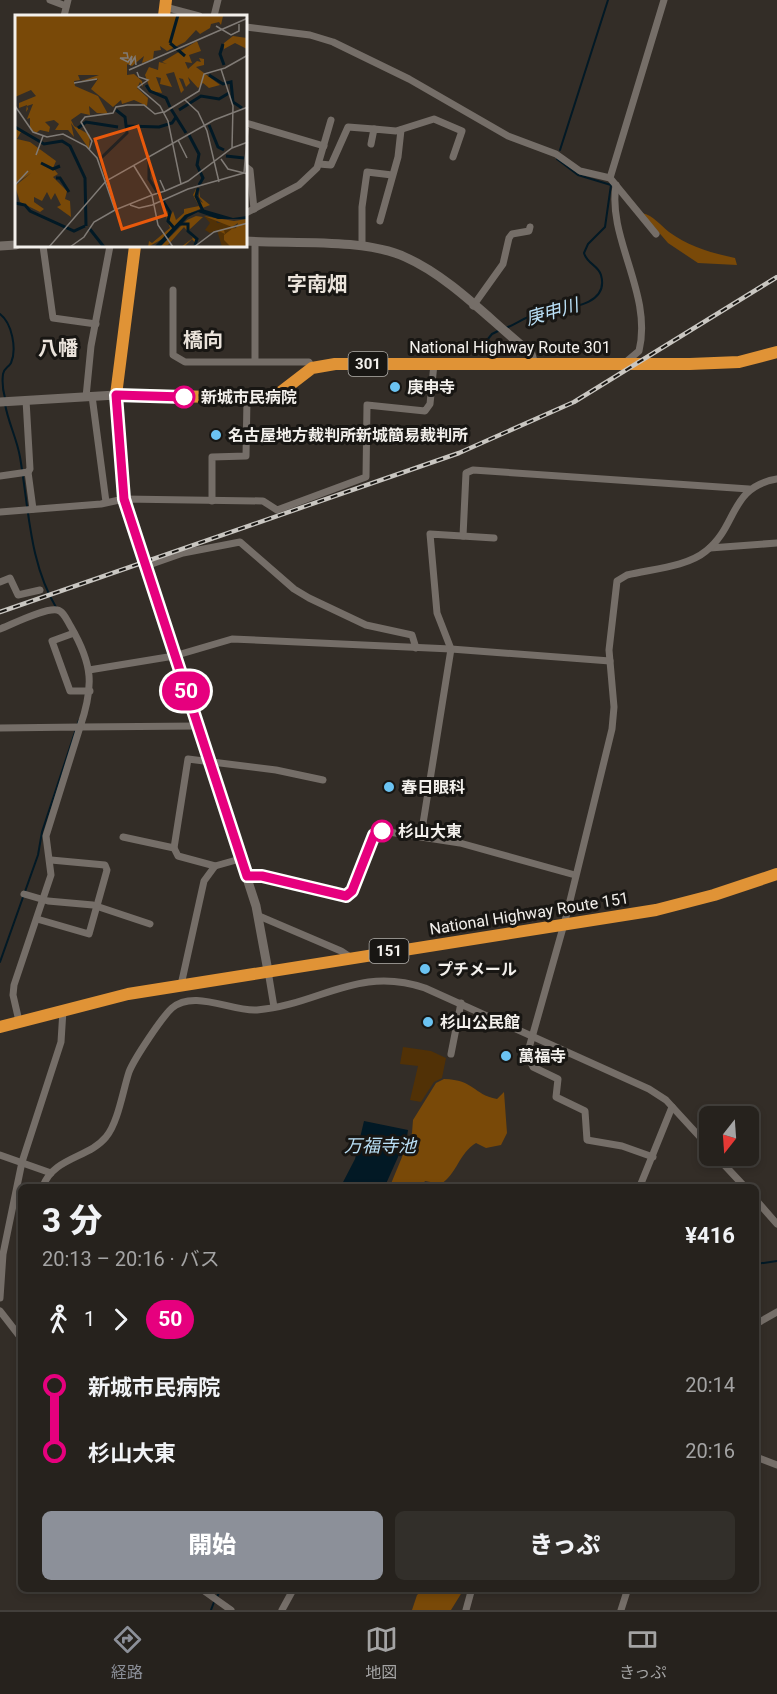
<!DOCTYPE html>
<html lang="ja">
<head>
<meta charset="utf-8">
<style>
  :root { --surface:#26221d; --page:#322f2a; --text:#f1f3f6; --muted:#a4a4a4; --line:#423f3b; --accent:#8c9099 }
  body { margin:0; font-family:Roboto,"Noto Sans JP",sans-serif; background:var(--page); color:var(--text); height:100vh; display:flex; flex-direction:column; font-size:22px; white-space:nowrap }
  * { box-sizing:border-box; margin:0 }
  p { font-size:20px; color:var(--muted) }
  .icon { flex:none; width:33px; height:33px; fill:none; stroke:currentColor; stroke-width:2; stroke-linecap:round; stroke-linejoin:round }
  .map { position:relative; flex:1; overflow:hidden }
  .panel { position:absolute; left:18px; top:1184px; width:741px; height:408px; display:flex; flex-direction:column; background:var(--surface); border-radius:9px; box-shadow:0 3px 9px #0003,0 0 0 2px var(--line) }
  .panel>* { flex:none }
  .badge { padding:0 12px; border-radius:20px; font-size:21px; line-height:39px }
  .needle { width:39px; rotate:197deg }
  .tools { position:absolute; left:699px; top:1106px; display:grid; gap:12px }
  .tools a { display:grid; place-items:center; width:60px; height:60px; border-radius:9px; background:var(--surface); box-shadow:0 3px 9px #0003,0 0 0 2px var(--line); font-size:30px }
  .map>.badge { position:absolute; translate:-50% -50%; box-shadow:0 0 0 3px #fff }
  .legs { display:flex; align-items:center; gap:9px; height:66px; padding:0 24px; font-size:20px }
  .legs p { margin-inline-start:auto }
  .head { display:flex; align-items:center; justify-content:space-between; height:102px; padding:0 24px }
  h1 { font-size:33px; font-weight:800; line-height:45px }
  .primary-button { display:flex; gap:12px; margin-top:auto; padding:12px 24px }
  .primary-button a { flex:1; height:69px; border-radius:9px; background:var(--accent); color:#fff; font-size:24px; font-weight:800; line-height:69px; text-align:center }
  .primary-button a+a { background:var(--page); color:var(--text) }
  ul { padding:0 24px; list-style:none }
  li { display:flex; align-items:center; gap:21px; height:66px; font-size:22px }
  li i { display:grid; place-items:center; width:9px; height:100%; margin:0 8px; background:currentColor }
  li i::after { content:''; width:15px; height:15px; margin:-8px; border:4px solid; border-radius:50%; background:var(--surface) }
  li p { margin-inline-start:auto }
  li:first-child i { background:linear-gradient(#0000 50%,currentColor 0) }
  li:last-child i { background:linear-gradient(currentColor 50%,#0000 0) }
  .tab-bar { display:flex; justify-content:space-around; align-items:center; height:84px; border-top:2px solid var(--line); background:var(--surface); font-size:16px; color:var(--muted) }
  .tab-bar a { display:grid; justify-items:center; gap:3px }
  .tab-bar .on { color:var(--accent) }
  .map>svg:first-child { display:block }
</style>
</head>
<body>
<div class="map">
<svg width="777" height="1610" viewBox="0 0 777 1610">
  <rect width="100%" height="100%" fill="#332d27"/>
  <!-- green -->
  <polygon fill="#513106" points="403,1047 431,1051 446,1058 442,1078 434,1082 421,1102 410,1100 418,1066 400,1064"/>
  <!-- forest -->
  <g fill="#794908">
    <path d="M642 213C654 216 659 224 669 232 688 246 711 253 735 258L737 265 698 263 668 243Z"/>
    <path d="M444 1079C475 1080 472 1094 497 1099L504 1092 507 1133 501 1145 486 1148 476 1143C459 1153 457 1174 441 1184L425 1181 422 1186H390L412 1133 413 1120 436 1083Z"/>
    <polygon points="424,1589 424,1588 464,1589 451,1610 412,1610 417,1595"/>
  </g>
  <!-- water -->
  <polygon fill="#021925" points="364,1121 408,1130 407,1137 385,1186 341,1186 355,1159"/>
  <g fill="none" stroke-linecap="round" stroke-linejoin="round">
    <!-- stream -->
    <g stroke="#021925" stroke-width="2">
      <polyline points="560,150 608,0"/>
      <path d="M0 314C12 323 17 349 11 363 8 368 4 368 3 374 2 382 3 391 5 398"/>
      <path d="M506 328C516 324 525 317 536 314 554 308 611 310 601 275 598 265 587 264 584 253L588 244 605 227 611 185 578 175 557 159"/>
      <polyline points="475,355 492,334 500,330"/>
      <path d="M5 404C8 422 17 439 20 457 29 509 29 563 57 609"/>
      <polyline points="0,962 38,855 42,832 79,720"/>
      <polyline points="756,1264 777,1261"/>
      <polyline points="217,1597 221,1588"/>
      <polyline points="211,1610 214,1602"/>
    </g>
    <!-- street -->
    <g stroke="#756e68" stroke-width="7">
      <polyline points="50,0 66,6"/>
      <polyline points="165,7 199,16"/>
      <polyline points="64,16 68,0"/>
      <polyline points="214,16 218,0"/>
      <polyline points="246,27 310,35 333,42 409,79 508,136 556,154 580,171 610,178 656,234"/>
      <polyline points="246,123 324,146"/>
      <polyline points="371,144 374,129 396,131 434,119 462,131 453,157"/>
      <polyline points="319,164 331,165 348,127 374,129"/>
      <polyline points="246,167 250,170 254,209"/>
      <polyline points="610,178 664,0"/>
      <path d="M616 185C607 238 653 294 639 351L626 362"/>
      <polyline points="246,213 299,185 317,168 331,120"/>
      <polyline points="380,221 398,157 401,130"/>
      <polyline points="255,241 255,361"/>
      <polyline points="43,246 53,318 96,324"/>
      <polyline points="362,246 362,207 367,172 392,175"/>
      <polyline points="173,290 173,355 185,362 309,362 312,368"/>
      <polyline points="473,306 503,264 509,238 512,234 529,231 530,227"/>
      <polyline points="92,396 106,502"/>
      <polyline points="86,397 91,346 110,246"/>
      <polyline points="28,472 33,509"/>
      <polyline points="0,476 28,472 30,469 26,400"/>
      <polyline points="212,501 212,457 246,456 247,398"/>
      <polyline points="0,512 101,504 124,499 263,501 277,510 366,477 367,405 425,411 430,404 434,364"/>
      <polyline points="463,536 466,473 473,470 749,489"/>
      <polyline points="710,548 777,543"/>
      <polyline points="146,566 183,553 240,542 294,589 309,598 366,625 412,635 416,648"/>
      <polyline points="0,582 10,578 18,595 40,590"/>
      <path d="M0 629C13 624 44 608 57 610 64 611 67 621 71 627 93 665 94 686 80 727L198 726"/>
      <polyline points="74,633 52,641 70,691 90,691"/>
      <polyline points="89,670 174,656 232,639 451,649 610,661"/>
      <polyline points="0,728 80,727 46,836 51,875 14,985 13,995 19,1021"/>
      <polyline points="421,836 451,649 437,613 430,534 494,538"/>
      <polyline points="123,837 174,848 178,856 215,866"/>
      <polyline points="174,848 188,759 276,770 323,780"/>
      <polyline points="247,876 262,876 346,896 352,891 374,835 382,831 460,843 575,875"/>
      <polyline points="24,894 48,901 93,905 150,924"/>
      <polyline points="259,916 341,951 350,957"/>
      <polyline points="37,919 89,934 107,870 105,865 51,860"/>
      <polyline points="268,971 274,1007"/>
      <polyline points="181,985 204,881 215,866 240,859"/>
      <polyline points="451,1054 461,1003"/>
      <polyline points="0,1155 51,1173"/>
      <polyline points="715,1155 744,1186"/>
      <path d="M653 1157 622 1146 587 1140 585 1111 556 1097 558 1079 533 1067 527 1055 566 917 612 729 614 707 609 650 617 581 627 575C651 569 687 567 706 551 738 526 729 487 777 479"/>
      <path d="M43 1186C54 1157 89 1158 106 1137 118 1123 123 1090 129 1072 134 1059 162 1017 172 1008 194 989 232 1012 257 1010 319 1005 358 965 425 988L649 1089 666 1100 710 1148"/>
      <polyline points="640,1186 672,1107"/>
      <polyline points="756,1200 777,1224"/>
      <polyline points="0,1298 3,1254 22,1162 61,1042 63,1010"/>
      <polyline points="0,1311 21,1338"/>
      <polyline points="756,1324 777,1312"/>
      <polyline points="756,1457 777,1465"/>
      <polyline points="200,1588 231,1610"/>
      <polyline points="282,1610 294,1588"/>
      <polyline points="466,1610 472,1588"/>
      <polyline points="621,1610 628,1588"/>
    </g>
    <!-- secondary -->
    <g stroke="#756e68" stroke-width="9">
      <path d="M246 241C291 244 364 238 405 257 448 276 485 315 521 345L531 354 534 365"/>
      <polyline points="0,246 16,245"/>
      <polyline points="0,402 116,395 124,499 256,906 268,971"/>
    </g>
    <!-- highway -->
    <g stroke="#e09336" stroke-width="12">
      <polyline points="164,16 166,0"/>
      <polyline points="135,246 116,395 273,398 312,368 335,364 690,364 739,362 777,352"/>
      <polyline points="0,1027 128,994 656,910 714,895 777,874"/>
    </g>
    <!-- rail casing -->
    <g stroke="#c9c6c1" stroke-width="4.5">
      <polyline id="rail" points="0,612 459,453 574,402 777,277"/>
    </g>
    <!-- rail -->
    <use href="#rail" stroke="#181613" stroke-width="2" stroke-dasharray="7" stroke-linecap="butt"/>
  </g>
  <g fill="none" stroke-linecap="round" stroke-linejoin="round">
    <!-- line-1 casing -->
    <g stroke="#fff" stroke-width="14">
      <polyline id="line-1" points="184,397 116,395 124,499 247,876 262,876 346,896 352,891 374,835 382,831"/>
    </g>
    <!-- line-1 -->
    <use href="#line-1" stroke="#e6007e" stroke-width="9"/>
  </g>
  <!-- markers -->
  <g fill="#6bc3f2" stroke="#181613" stroke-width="2">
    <circle cx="395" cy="387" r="6"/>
    <circle cx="216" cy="435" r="6"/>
    <circle cx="389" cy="787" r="6"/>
    <circle cx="425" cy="969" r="6"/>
    <circle cx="428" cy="1022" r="6"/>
    <circle cx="506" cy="1056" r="6"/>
  </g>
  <g fill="#fff" stroke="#e6007e" stroke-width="3">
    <circle cx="184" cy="397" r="10"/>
    <circle cx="382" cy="831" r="10"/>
  </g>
  <g text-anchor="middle" stroke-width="6" stroke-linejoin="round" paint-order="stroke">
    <!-- shield labels -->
    <g fill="#181613" stroke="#b1afab" stroke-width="1.5">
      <rect x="348.5" y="352" width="39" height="24" rx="4.5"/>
      <rect x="369.5" y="939" width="39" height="24" rx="4.5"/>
    </g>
    <g font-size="15" font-weight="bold" fill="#f3f0ec">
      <text x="368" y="369">301</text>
      <text x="389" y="956">151</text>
    </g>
    <!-- street labels -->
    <g font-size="16" fill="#f3f0ec" stroke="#181613">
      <text x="510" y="353">National Highway Route 301</text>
      <text transform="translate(529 913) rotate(-9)" y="6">National Highway Route 151</text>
    </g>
    <!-- poi labels -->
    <g font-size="16" font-weight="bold" fill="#f3f0ec" stroke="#181613" text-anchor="start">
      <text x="407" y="393">庚申寺</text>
      <text x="228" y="441">名古屋地方裁判所新城簡易裁判所</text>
      <text x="401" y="793">春日眼科</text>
      <text x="437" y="975">プチメール</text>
      <text x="440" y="1028">杉山公民館</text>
      <text x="518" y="1062">萬福寺</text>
    </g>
    <!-- stop labels -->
    <g font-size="16" font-weight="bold" fill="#f3f0ec" stroke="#181613" text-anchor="start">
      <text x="201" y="403">新城市民病院</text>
      <text x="398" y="837">杉山大東</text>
    </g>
    <!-- water labels -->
    <g font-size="18" font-style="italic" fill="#bae0f7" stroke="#181613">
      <text transform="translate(552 312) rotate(-16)" y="6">庚申川</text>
      <text x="380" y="1152">万福寺池</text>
    </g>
    <!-- quarter labels -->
    <g font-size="20" font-weight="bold" fill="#eae3db" stroke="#181613">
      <text x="317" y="291">字南畑</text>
      <text x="203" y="347">橋向</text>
      <text x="58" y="355">八幡</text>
    </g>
  </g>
  <!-- overview -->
  <g transform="translate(15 15)">
    <rect width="232" height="232" fill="#332d27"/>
    <path d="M189 201 201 204 202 208 216 206 218 212H221L209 222 217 232H207L202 215 195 218 190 215 195 208Z" fill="#513106"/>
    <path d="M0 0H222L208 1 206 10 204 7 196 9 195 13 185 19 181 15 170 27 152 36 145 31 146 35 139 36 138 44 127 48 129 41 117 51 112 49V60L119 59 127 66 128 72 125 67 122 73 133 83 132 91 119 85 107 89 106 85 98 92 76 74 83 64 66 66 84 60H63L65 65 59 66 60 71 83 81 93 99 82 98 74 91 75 100 66 98 56 105 59 111 75 120 74 134 56 108 59 122 53 115H40L44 109 39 105 30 107 35 112 34 117 25 115 21 118 15 114V103L12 104 18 89 12 91 13 94 11 97 12 90 4 93V88L21 81 16 75 0 82ZM218 21 232 23V34L220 28 209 34V28ZM182 26 186 36 174 40 177 48 170 47 173 54 182 46 186 47 184 43 189 44V50L181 52 205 70 194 73 188 68 183 73 173 62 175 68 171 72 168 64 164 63 169 75 166 78 159 57 151 59 157 72 145 69 146 63 141 62 147 78 136 76 130 60 134 52 143 55 144 47 152 49 147 47ZM0 111 6 117 2 124 15 127 41 146 38 153 43 159 38 162 52 176 50 184 55 186 56 202 42 192 46 190 40 178 36 185 32 177 27 186 19 182V187L29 194 25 197 5 187 0 171 16 158 0 169ZM182 172 183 185 188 188 184 182 185 175V182L195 190 170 200 149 223 133 232 134 226 137 228 155 213 147 189 155 202 158 196 161 205 169 198V194L184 191 178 180ZM181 201 188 202 174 215 182 224 181 229 177 224 169 232H166L178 223 169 212 153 230 145 232 172 205ZM189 201 219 206 232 204V232H216L209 225V220L218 213 209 215 210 219 204 216 221 213 223 208 217 212Z" fill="#794908"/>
    <path d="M187 194 218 203 232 201V204H203L183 197 173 202 145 232H139L170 200Z" fill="#021925"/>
    <path fill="none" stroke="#021925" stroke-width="3" d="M155 28 163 0M155 28 170 41M208 29 205 39 209 50M194 60 208 69 216 67 218 87 227 93M131 70 135 76 151 83 155 92M156 94 171 118M164 95 186 81 204 84 214 78M194 110 203 132 209 135M112 111 144 112 157 108 161 102M0 112 29 129 47 126 55 131 70 163 71 211M63 113 71 107 103 112M174 120 184 139 182 150 188 163 184 170M211 141 229 143M85 144 112 118 110 102 101 95M134 146V164L155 197 153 206 159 213M26 148 38 154 45 151M41 163H45L54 177M183 173 181 181 188 196M0 188 10 190 15 196 59 216 70 211M165 209H173V216L182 224 180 230M74 213 89 232"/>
    <path fill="none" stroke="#807b76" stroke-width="1.5" d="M201 11 216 20 224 16V9M108 38H112L113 43H105L113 47 117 41 115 50 120 42 121 50M206 54 218 91 217 133M114 55 233 3M122 57 124 62 133 65 123 72 145 91 153 106 166 169M59 68 82 64M170 85 183 97 192 116 204 167M0 91 18 117 32 122 48 119 71 131 82 143 100 195 137 180 143 210 158 232M148 98 184 76 189 59 210 53 233 40M233 113 229 158 233 159M163 125 172 143M74 135 77 126 66 107 70 102 98 98 101 92 112 90H129L140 99 148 97M21 140 28 121M206 144 213 154 229 158M119 151 137 180 150 176M145 165 150 176 173 166 217 133 233 127M0 170 13 156M115 190 124 193 137 190 173 174 229 158M34 232 91 166 199 105 233 92M55 232 69 222 79 207 100 195M179 232 199 217 233 208"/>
    <path fill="#e8590c" fill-opacity="0.15" stroke="#e8590c" stroke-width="3" d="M123 111 151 200 107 214 80 124Z"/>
    <rect width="232" height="232" fill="none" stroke="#f3f0ec" stroke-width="3"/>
  </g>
</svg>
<div class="tools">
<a><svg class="needle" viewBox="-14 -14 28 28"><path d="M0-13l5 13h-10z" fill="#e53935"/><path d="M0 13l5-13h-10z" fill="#a4a4a4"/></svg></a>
</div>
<b class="badge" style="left:186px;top:691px;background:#e6007e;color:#fff">50</b>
<section class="panel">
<div class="head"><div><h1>3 分</h1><p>20:13 – 20:16 · バス</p></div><b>¥416</b></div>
<div class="legs"><svg class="icon" aria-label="walk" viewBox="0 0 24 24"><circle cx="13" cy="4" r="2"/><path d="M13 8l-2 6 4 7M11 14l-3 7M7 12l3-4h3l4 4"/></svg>1<svg class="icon" aria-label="forward" viewBox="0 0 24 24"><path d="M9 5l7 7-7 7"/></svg><b class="badge" style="background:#e6007e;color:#fff">50</b></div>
<ul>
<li><i style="color:#e6007e"></i><b>新城市民病院</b><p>20:14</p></li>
<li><i style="color:#e6007e"></i><b>杉山大東</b><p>20:16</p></li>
</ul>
<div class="primary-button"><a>開始</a><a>きっぷ</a></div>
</section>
</div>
<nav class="tab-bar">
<a class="on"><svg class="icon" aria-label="directions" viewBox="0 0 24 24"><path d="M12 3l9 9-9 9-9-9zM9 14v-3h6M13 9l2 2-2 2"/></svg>経路</a>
<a><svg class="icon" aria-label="map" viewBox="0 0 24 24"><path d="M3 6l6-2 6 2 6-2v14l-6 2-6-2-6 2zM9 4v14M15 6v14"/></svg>地図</a>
<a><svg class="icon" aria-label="tickets" viewBox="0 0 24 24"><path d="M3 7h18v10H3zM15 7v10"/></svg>きっぷ</a>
</nav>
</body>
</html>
